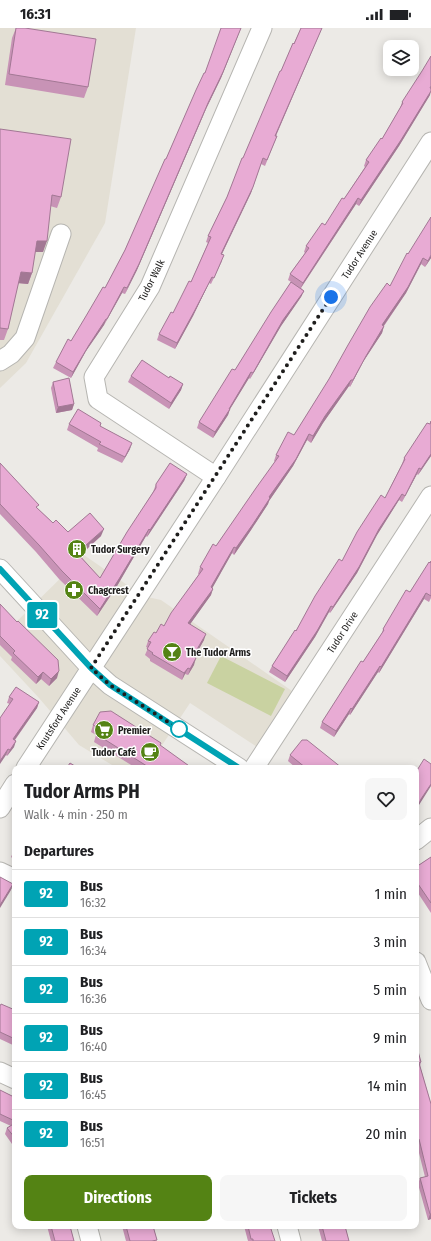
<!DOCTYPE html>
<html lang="en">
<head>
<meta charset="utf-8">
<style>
  :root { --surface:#fff; --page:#f6f6f6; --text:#202124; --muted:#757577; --line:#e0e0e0; --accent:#548314 }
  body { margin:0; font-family:"Fira Sans Condensed",sans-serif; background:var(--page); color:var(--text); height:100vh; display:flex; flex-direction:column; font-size:15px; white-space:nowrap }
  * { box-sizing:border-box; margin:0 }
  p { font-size:13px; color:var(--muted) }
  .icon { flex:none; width:22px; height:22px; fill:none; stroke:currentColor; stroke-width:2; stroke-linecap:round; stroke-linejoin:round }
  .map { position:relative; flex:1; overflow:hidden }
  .details { position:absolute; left:12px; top:737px; width:407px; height:464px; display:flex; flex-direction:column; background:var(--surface); border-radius:8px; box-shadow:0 2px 10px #0003 }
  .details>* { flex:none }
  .badge { padding:0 8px; border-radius:3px; font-size:14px; line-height:26px }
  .tools { position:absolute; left:383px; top:12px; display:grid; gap:8px }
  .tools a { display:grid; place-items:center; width:36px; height:36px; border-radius:8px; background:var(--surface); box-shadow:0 2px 10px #0003; font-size:20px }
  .you { position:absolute; width:20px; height:20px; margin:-10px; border:3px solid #fff; border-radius:50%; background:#1a73e8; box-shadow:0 0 0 6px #1a73e833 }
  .map>.badge { position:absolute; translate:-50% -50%; box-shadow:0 0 0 2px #fff }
  h2 { padding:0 12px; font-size:15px; line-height:36px }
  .round { display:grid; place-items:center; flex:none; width:42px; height:42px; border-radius:8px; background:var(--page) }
  .head { display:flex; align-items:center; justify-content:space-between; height:68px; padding:0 12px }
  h1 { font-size:19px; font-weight:700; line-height:30px }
  .primary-button { display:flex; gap:8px; margin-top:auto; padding:8px 12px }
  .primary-button a { flex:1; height:46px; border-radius:8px; background:var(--accent); color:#fff; font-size:16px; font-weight:700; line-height:46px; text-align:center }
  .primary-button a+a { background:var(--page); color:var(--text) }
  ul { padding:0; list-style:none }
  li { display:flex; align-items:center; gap:12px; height:48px; padding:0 12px; border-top:1px solid var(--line) }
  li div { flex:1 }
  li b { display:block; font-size:15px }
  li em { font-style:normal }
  li .badge { min-width:44px; font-weight:700; text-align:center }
  .status { display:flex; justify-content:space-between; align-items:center; height:28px; padding:0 20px; background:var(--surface); direction:ltr }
  .status svg { height:11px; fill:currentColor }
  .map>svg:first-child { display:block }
</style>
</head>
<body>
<div class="status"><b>16:31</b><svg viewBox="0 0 49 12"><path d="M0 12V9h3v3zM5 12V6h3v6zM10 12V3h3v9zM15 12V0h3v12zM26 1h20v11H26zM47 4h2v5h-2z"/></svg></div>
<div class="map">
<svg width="431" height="1213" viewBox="0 0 431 1213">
  <rect width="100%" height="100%" fill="#eceae6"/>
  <!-- built -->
  <g fill="#e3dfd4">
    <polygon points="0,0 136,0 105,195 26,335 0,360"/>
    <polygon points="84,527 130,559 134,566 161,572 292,663 260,721 190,675 147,740 117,740 79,717 39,670 0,628 0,610"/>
  </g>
  <!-- green -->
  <polygon fill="#c9d2a1" points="221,628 285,661 271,688 207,655"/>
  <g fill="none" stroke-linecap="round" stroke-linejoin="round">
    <!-- minor casing -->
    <g stroke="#b6b5b1" stroke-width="21">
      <g id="minor">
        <polyline points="0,333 11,326 25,310 61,206"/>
        <polyline points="216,449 98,371 94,349 150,259 262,0"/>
        <polyline points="0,541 91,640 110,657 239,740"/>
        <polyline points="26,740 216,449 431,114"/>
        <polyline points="254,740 431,468"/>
        <polyline points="0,780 15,756"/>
        <polyline points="416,812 431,800"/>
        <polyline points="0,844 15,851"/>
        <polyline points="416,934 431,972"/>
        <polyline points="0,1044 15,1051"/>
        <polyline points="87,1198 91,1213"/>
        <polyline points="287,1198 291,1213"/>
      </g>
    </g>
    <!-- minor -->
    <use href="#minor" stroke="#fff" stroke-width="19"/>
  </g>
  <!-- wall -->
  <g fill="#c893b6">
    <polygon points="16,0 88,59 84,70 5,57 12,10"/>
    <polygon points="241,0 221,50 206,81 137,242 125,266 122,265 104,297 86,323 71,350 53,340 56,334 71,313 105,260 125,222 205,45"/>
    <polygon points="301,0 322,0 276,108 277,108 265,138 261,136 251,165 222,226 222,233 211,256 209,255 193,288 175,321 157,312 159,306 173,285 191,254 208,215 206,214 208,208 227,169 281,43"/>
    <polygon points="430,67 399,118 359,178 356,176 301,260 304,263 301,269 281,298 250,351 249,350 230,381 228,387 213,410 197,400 199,394 235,342 291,254 288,252 290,246 305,225 304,224 306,218 325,197 344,171 365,139 364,138 366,132 382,111 400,80 402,74"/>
    <polygon points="0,101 61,169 57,180 50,178 43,224 35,224 32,245 28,256 18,255 8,301 4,312 0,312"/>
    <polygon points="408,226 431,230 425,239 421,236 406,265 384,298 382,305 363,334 350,359 349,358 323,395 311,415 307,412 293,438 269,473 268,476 251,502 234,527 232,525 212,560 211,567 190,596 204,612 194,629 194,637 188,647 185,646 182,652 150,633 150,631 145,627 148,620 146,619 148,613 164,598 199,546 198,546 200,539 216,518 275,434 274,433 276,427 294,407 390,258"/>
    <polygon points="131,348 169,350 183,356 181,362 169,381 128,354"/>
    <polygon points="53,354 74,376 72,382 56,385 51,360"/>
    <polygon points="431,393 431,428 418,447 417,446 402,474 399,472 377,507 357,545 330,585 329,584 315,609 285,654 269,644 272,638 385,470 402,436 404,430 430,396"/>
    <polygon points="101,395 100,398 130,421 122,435 97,423 98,420 67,402 69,396"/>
    <polygon points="0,435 37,480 53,495 68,504 101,508 80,528 100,550 153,464 156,456 187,446 184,453 147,509 146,508 117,558 97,588 59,551 36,524 0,486"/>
    <polygon points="431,533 431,570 429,574 424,571 379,645 378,644 350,687 349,686 334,709 320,700 322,694 363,634 382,605 383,601 410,564"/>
    <polygon points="0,576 57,650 49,658 41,651 36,656 11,632 12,629 0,617"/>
    <polygon points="9,669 39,674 37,680 15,712 14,719 7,728 6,727 10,676 7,675"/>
    <polygon points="93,697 160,718 192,740 136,740 94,714 96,707 91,704"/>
    <polygon points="290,727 342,740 296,740 288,733"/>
    <polygon points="15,820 15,832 11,829"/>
    <polygon points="431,829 431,885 416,862 416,839"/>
    <polygon points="0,978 15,982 15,1018 0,1011"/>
    <polygon points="416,1016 421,1034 420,1038 431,1076 431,1191 428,1192 418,1156 420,1150 425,1149 417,1117"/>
    <polygon points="0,1062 12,1068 15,1067 15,1115 12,1116 5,1106 7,1100 11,1098 0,1093"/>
    <polygon points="47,1198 70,1198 74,1213 51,1213"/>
    <polygon points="122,1198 154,1198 153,1198 157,1212 156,1213 126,1213"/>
    <polygon points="244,1198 270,1198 274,1213 248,1213"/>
    <polygon points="318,1198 345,1198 349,1213 322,1213"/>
  </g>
  <!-- shaded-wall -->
  <g fill="#a27894">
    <polygon points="241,0 221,50 206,81 137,242 125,266"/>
    <polygon points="322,0 273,114 275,108"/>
    <polygon points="431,63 430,67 399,118 359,178 361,172"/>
    <polygon points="253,159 251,165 219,232 221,226"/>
    <polygon points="358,170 356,176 300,261 303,255"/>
    <polygon points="37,213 47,213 43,224 33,224"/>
    <polygon points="431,227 431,230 425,239"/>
    <polygon points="423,230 421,236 406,265 380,303 382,297"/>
    <polygon points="21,244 32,245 28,256 17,255"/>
    <polygon points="212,249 209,255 193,288 175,321 177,315"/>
    <polygon points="124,259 122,265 104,297 107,291"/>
    <polygon points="304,263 301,269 281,298 250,351 253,345 283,292"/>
    <polygon points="106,291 104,297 86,323 71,350 73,344 89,317"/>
    <polygon points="384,298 382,305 363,334 350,359 353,352 366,328"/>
    <polygon points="251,344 249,350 227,386 230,381 228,387 213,410 215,404 229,381"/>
    <polygon points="351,352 349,358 323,395 311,415 313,408 325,388"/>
    <polygon points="183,356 181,362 169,381 171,375"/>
    <polygon points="74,376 72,382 56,385 58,379"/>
    <polygon points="309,406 307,412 293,438 269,473 268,476 251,502 234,527 236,520"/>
    <polygon points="132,415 130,421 122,435"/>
    <polygon points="431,426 431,428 418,447 421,441"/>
    <polygon points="419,440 417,446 402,474"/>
    <polygon points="187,446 184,453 147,509 150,502"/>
    <polygon points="402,466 399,472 377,507 357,545 330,585 333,579 379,501"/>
    <polygon points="104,501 101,508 74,532 77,525"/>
    <polygon points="149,501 146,508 117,558 97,588 100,581"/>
    <polygon points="234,519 232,525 209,566 211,559"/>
    <polygon points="213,561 211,567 186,602 188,595"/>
    <polygon points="426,565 424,571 379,645 381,639"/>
    <polygon points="331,578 329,584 315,609 285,654 287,648"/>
    <polygon points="206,606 204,612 191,635 193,628"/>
    <polygon points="196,630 194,637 188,647 190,641"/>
    <polygon points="380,638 378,644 350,687 352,681"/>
    <polygon points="188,640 182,652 184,645"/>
    <polygon points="59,643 57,650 49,658 51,651"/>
    <polygon points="43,644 41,651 36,656 38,649"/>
    <polygon points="39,674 37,680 11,717 13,711"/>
    <polygon points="351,680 349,686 334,709 336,703"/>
    <polygon points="16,713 14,719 7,728 10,722"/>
    <polygon points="8,721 6,727 0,736 0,733"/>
    <polygon points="431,756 431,758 419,777 416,783 416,782 421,771"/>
    <polygon points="13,856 11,862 0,880 0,877"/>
    <polygon points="15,1110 15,1115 12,1116"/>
    <polygon points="416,1111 419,1111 417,1117 416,1117"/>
    <polygon points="430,1186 431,1186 431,1191 428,1192"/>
  </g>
  <!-- building -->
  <g fill="#e8abd4" stroke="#a27894">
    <polygon points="16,0 25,0 96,11 88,59 9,46"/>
    <polygon points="221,0 241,0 223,44 208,75 139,236 127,260 124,259 107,291 106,291 89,317 73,344 56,334 68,311 71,313 86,288 103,259 105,260 125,222 165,131 166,131 196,62 204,45 205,45"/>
    <polygon points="301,0 322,0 275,108 277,108 267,132 263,130 253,159 221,226 224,227 214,250 212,249 195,282 177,315 159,306 171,284 173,285 189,253 191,254 211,209 208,208 227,169 242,130 243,130 280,43 281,43 293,15 294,16"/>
    <polygon points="431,28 431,58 430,60 431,60 431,63 401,112 361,172 358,170 303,255 290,246 309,220 306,218 322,195 325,197 342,170 344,171 369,134 366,132 381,110 382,111 403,75 402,74 422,43"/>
    <polygon points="0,101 71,111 61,169 52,167 47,213 37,213 32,245 21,244 8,301 0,300"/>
    <polygon points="431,189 431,227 428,233 423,230 408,259 382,297 384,298 366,328 353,352 351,352 325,388 313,408 309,406 296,431 269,469 270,470 253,496 236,520 234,519 211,559 213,561 188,595 206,606 193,628 196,630 190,641 188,640 184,645 152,626 153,625 147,621 151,614 148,613 154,604 156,605 161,596 164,598 171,585 203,541 200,539 213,516 216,518 256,460 279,428 276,427 288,404 294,407 329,351 348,317 370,279 387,255 390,258 407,225 408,226"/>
    <polygon points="291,254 304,263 283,292 253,345 251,344 229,381 230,381 215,404 199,394 232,341 235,342 271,284"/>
    <polygon points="142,332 169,350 170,348 183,356 171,375 131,348"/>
    <polygon points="69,350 74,376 58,379 53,354"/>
    <polygon points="78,381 101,395 100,398 132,415 125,429 99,416 101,414 69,396"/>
    <polygon points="431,393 431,426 421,441 419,440 405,468 402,466 379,501 359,539 333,579 331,578 317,603 287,648 272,638 295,602 296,603 315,568 339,531 342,533 357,504 381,467 385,470 405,431 404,430 427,395 430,396"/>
    <polygon points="0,435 39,477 36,479 53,495 56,492 68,504 90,485 104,501 77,525 100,550 127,504 156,460 156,456 170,435 187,446 150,502 149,501 119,551 100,581 62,543 39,517 0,476"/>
    <polygon points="431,533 431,568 426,565 381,639 380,638 352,681 351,680 336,703 322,694 361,633 363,634 384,602 383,601 406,562 410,564 429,534 430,535"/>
    <polygon points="0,576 17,594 18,593 58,632 59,643 51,651 43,644 38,649 13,625 15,623 0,608"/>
    <polygon points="16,659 39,674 13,711 16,713 10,722 8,721 0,733 0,690 13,671 9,669"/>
    <polygon points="111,683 161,715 160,717 192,740 150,740 96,706 101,701 93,697 100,684"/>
    <polygon points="302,712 307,712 342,740 306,740 290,727"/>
    <polygon points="424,731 431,736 431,756 421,771 416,782 416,744"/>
    <polygon points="70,735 78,740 65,740 67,738 68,738"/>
    <polygon points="431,829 431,875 416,853 416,839"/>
    <polygon points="0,849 13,856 0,877"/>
    <polygon points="1,976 15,982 15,1011 0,1004 0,978"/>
    <polygon points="416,1016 421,1034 419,1035 431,1076 431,1186 430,1186 420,1150 428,1148 419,1111 416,1111"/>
    <polygon points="0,1062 12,1068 15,1067 15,1093 0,1086"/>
    <polygon points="15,1095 15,1110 7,1100"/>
    <polygon points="51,1198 70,1198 74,1213 55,1213"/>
    <polygon points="126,1198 153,1198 157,1212 152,1213 130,1213"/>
    <polygon points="248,1198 270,1198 275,1213 253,1213 253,1211 251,1211"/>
    <polygon points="322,1198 345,1198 349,1213 326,1213"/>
  </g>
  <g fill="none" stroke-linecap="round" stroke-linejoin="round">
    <!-- line casing -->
    <g stroke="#fff" stroke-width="9">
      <polyline id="line" points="0,541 91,640 110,657 239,740"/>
    </g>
    <!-- line -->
    <use href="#line" stroke="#00a3b4" stroke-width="6"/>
    <!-- walk -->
    <polyline stroke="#1f1e1d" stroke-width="4" stroke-dasharray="0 7.2" points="179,701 110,657 91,640 331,269"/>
  </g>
  <!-- icons -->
  <defs>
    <g id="building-disc" transform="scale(1)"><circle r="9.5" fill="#548314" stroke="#fff"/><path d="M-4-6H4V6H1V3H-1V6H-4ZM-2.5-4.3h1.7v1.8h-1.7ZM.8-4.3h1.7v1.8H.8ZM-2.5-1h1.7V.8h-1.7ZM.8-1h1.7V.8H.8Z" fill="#fff"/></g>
    <g id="pharmacy-disc" transform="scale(1)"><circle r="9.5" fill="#548314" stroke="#fff"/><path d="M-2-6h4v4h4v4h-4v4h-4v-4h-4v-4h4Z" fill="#fff"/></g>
    <g id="bar-disc" transform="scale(1)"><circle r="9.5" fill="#548314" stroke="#fff"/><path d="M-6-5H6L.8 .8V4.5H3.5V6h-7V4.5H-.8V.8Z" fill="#fff"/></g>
    <g id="supermarket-disc" transform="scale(1)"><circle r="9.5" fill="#548314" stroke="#fff"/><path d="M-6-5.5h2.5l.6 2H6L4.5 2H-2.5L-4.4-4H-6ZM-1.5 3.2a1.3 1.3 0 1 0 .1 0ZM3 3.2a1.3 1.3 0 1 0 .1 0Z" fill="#fff"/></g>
    <g id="cafe-disc" transform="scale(1)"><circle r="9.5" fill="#548314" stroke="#fff"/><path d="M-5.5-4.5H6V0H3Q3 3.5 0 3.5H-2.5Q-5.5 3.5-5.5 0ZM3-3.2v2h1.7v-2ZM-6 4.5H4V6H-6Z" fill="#fff"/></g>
  </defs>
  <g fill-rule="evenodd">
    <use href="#building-disc" x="77" y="521"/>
    <use href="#pharmacy-disc" x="74" y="562"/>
    <use href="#bar-disc" x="172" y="624"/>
    <use href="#supermarket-disc" x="104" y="702"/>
    <use href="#cafe-disc" x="150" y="724"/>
  </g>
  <!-- markers -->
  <circle fill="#fff" stroke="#00a3b4" stroke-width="2" cx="179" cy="701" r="8"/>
  <g text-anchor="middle" stroke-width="3" stroke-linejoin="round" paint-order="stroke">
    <!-- street labels -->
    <g font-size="10" fill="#1f1e1d" stroke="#fff">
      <text transform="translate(359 226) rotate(-57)" y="4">Tudor Avenue</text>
      <text transform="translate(151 252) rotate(-63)" y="4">Tudor Walk</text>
      <text transform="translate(342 604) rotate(-57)" y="4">Tudor Drive</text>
      <text transform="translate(58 690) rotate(-57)" y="4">Knutsford Avenue</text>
    </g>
    <!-- poi labels -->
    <g font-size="10" font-weight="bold" fill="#1f1e1d" stroke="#fff" text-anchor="start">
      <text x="91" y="525">Tudor Surgery</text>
      <text x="88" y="566">Chagcrest</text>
      <text x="186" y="628">The Tudor Arms</text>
      <text x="118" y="706">Premier</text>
      <text x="136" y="728" text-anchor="end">Tudor Café</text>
    </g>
  </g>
</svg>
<div class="tools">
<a><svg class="icon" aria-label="layers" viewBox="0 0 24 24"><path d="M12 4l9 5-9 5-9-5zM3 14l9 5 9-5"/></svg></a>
</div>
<div class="you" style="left:331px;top:269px"></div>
<b class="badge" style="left:42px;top:587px;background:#00a3b4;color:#fff">92</b>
<section class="details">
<div class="head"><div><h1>Tudor Arms PH</h1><p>Walk · 4 min · 250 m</p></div><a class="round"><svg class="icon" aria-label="heart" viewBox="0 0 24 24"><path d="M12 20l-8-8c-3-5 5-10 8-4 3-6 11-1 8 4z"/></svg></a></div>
<h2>Departures</h2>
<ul>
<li><span class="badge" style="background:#00a3b4;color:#fff">92</span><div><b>Bus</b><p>16:32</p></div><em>1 min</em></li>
<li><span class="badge" style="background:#00a3b4;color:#fff">92</span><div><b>Bus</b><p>16:34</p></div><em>3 min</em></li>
<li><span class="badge" style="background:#00a3b4;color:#fff">92</span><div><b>Bus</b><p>16:36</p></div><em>5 min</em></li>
<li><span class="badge" style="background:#00a3b4;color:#fff">92</span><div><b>Bus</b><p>16:40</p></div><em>9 min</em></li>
<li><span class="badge" style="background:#00a3b4;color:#fff">92</span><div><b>Bus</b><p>16:45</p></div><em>14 min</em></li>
<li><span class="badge" style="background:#00a3b4;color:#fff">92</span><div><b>Bus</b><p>16:51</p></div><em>20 min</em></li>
</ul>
<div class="primary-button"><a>Directions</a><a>Tickets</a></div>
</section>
</div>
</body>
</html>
